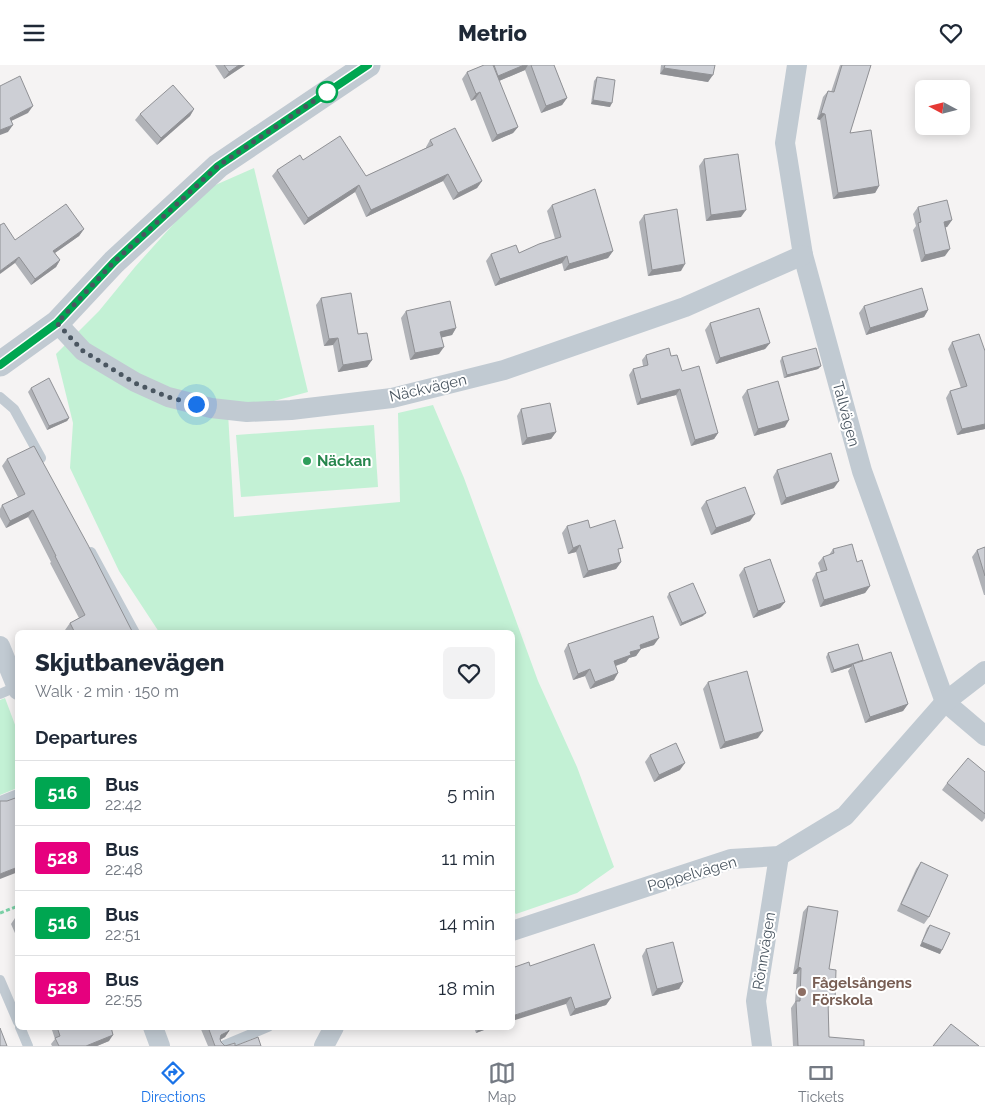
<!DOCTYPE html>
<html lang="en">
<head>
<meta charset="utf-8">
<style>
  :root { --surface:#fff; --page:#f2f2f3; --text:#1f2937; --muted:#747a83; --line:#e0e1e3; --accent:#1a73e8 }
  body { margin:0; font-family:Raleway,sans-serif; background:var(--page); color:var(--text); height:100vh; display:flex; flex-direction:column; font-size:19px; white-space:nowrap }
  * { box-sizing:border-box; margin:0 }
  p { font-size:16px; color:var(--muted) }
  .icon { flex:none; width:28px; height:28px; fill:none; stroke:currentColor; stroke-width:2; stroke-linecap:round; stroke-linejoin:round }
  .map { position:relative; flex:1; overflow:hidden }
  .details { position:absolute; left:15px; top:565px; width:500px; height:400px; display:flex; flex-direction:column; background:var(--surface); border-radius:8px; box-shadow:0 2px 12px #0003 }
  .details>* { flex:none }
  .badge { padding:0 10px; border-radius:4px; font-size:18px; line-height:32px }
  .needle { width:32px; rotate:277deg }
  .tools { position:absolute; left:915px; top:15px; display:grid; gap:10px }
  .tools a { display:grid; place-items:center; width:55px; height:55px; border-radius:8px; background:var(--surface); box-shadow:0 2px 12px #0003; font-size:25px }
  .you { position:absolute; width:25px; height:25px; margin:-12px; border:4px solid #fff; border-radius:50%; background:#1a73e8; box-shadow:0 0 0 8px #1a73e833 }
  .map>.badge { position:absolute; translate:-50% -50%; box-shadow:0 0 0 2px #fff }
  h2 { padding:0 20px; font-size:19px; line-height:45px }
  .round { display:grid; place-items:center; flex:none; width:52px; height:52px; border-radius:8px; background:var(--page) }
  .overview { display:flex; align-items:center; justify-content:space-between; height:85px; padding:0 20px }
  h1 { font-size:24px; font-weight:800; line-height:38px }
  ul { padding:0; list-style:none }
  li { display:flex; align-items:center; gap:15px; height:65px; padding:0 20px; border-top:1px solid var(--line) }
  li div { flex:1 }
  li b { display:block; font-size:19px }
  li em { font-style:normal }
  li .badge { min-width:55px; font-weight:700; text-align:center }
  header { display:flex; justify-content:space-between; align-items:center; height:65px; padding:0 20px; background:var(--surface); font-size:22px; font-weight:800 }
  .tabs { display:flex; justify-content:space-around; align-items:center; height:70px; border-top:1px solid var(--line); background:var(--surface); font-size:14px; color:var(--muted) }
  .tabs a { display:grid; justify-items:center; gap:2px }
  .tabs .on { color:var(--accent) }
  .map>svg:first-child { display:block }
</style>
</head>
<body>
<header><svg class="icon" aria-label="menu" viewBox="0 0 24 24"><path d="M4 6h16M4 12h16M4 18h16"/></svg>Metrio<svg class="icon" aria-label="heart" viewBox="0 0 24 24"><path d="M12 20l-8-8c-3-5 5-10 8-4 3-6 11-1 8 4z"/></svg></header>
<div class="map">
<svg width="985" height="981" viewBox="0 0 985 981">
  <rect width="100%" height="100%" fill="#f5f3f3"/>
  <!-- green -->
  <g fill="#c3f1d5">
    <polygon points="254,103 308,327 228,348 234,452 400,437 398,348 433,340 464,413 538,616 577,702 614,802 577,828 516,849 513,846 512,568 159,567 119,506 70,403 73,358 56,289 99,246 135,202 204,125"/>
    <polygon points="374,360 378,422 241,432 236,370"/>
    <polygon points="5,633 17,665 17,723 0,730 0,635"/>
  </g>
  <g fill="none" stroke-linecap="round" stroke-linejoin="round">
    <!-- path -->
    <polyline stroke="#7ad0a6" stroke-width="3" stroke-dasharray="4 2.5" stroke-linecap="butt" points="0,848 18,841"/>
    <!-- service -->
    <g stroke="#c1cad2" stroke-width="10">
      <polyline points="0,332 14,344 41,393"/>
      <polyline points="91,487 135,568"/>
      <polyline points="0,629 16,622"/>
      <polyline points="0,736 18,729"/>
      <polyline points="0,915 18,957"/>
      <polyline points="20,962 28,981"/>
      <polyline points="222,981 268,962"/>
    </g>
    <!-- minor -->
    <g stroke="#c1cad2" stroke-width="20">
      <polyline points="797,0 785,78 803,190 862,406 945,637 985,671"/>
      <polyline points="57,258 83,286 135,317 168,332 211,343 247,347 291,345 392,333 504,305 685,242 803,190"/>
      <polyline points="0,581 18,625"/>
      <polyline points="512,866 731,794 779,791 845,751 945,637 985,606"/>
      <polyline points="153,962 160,981"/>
      <polyline points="324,981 334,962"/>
      <polyline points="762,981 756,936 779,791"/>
    </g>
    <!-- tertiary -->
    <polyline stroke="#c1cad2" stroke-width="25" points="0,299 57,258 114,197 218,101 368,0"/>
  </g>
  <!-- wall -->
  <g fill="#b0b2b7">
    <polygon points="215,0 245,0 224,14"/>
    <polygon points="484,0 554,0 567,33 562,40 541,48 525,5 499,16 518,62 513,68 492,77 475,34 471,36 462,14 467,7"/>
    <polygon points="661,0 715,0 708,17 660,9"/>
    <polygon points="840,0 871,0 850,68 879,121 875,128 833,134 820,55 817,54 823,32 828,26 831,27"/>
    <polygon points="597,12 610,42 591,39 594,16"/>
    <polygon points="194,44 190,51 157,80 135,55 140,49"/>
    <polygon points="430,75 482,116 477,123 453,135 443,116 366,152 355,127 304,160 272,111 277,105 303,95 366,111 426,83 426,82"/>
    <polygon points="704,94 741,152 706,156 699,101"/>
    <polygon points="552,140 613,186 608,193 564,206 562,198 495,221 486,196 491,189 519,188 555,174 547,146"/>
    <polygon points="918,142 952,155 947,162 945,162 945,191 921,197 913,165 916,161 913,149"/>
    <polygon points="644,150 681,206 648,211 639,157"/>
    <polygon points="84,164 79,171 55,188 60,195 56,202 31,220 15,198 15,175"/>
    <polygon points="321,233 358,269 372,295 367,302 338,307 333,280 324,281 316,240"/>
    <polygon points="864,241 928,245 924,252 866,270 859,248"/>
    <polygon points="406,246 456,263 452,270 441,272 439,289 410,295 401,253"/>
    <polygon points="710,258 770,278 765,284 716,299 705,265"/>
    <polygon points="952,277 985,286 985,364 957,370 946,333 950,326 961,323 948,284"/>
    <polygon points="646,290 671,291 682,306 718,368 714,374 691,381 676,330 637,340 629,310 633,304 643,301 642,295"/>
    <polygon points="782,292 821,301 818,304 784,313 780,296"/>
    <polygon points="31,323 69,353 67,356 47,365 28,327"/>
    <polygon points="747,325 785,362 754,371 742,332"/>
    <polygon points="521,344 556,367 551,374 522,380 517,351"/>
    <polygon points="7,394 133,568 67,568 65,565 70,558 79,553 50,498 51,497 28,452 6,463 0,452 0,444 2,440 18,432 2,401"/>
    <polygon points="777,405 834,423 781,440 773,412"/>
    <polygon points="706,436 750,456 711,470 701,443"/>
    <polygon points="567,461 590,463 619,488 621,497 616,504 583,513 576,487 568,489 562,468"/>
    <polygon points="985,482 985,530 984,530 972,492 977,485"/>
    <polygon points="833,484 857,497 870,521 865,528 820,542 812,515 816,508 821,507 818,498 823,492 829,490"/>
    <polygon points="744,503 785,537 780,543 753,553 739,510"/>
    <polygon points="669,528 703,551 680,561 667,532"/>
    <polygon points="568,579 654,580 641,584 636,591 629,593 626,597 616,601 614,615 590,624 585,611 573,615 564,586"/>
    <polygon points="828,588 863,595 908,639 903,646 865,658 848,606 851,602 831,608 826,592"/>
    <polygon points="708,617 758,673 720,684 703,624"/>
    <polygon points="650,690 680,705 654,717 645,697"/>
    <polygon points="985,707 985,753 982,757 942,725 947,718"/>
    <polygon points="921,797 929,852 924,859 897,846 916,804"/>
    <polygon points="808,841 829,904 830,942 828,942 829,972 864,981 793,981 791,943 795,937 797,909 793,909 803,847"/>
    <polygon points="18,852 18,875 11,859 15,853"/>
    <polygon points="930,860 940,889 920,881 927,863"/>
    <polygon points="646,884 683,917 679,924 652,931 642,891"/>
    <polygon points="530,901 611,933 606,940 570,951 566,939"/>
    <polygon points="51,962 111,962 109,976 97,981 52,981 51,979 55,974"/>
    <polygon points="200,962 228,962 229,966 225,972 220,975 221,977 225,981 261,981 208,981"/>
    <polygon points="474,962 492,962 476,968"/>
  </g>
  <!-- shaded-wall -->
  <g fill="#909195">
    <polygon points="239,0 245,0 224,14 229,7"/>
    <polygon points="524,0 528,0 525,5 494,18 498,11"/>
    <polygon points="664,3 713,10 708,17 660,9"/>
    <polygon points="480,27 475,34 471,36 476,29"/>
    <polygon points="567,33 562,40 541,48 546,41"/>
    <polygon points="593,35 612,38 610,42 591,39"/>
    <polygon points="33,41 28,48 5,59 10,53"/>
    <polygon points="194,44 190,51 157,80 161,73"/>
    <polygon points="821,48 825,49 820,55 817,54"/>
    <polygon points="13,60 8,67 0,70 0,65"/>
    <polygon points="518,62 513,68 492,77 497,70"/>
    <polygon points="448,109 443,116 366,152 371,145"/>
    <polygon points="482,116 477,123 453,135 458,128"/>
    <polygon points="359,120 355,127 304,160 308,153"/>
    <polygon points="879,121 875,128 833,134 838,128"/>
    <polygon points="746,145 741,152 706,156 711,150"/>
    <polygon points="952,155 947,162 939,164 944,157"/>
    <polygon points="84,164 79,171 49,192 53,186"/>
    <polygon points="950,184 945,191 921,197 925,190"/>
    <polygon points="613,186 608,193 564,206 569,199"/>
    <polygon points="567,191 562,198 495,221 500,214"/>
    <polygon points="19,192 15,198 0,209 0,206"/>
    <polygon points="60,195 56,202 31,220 35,214"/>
    <polygon points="685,199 681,206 648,211 652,205"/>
    <polygon points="928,245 924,252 866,270 870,263"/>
    <polygon points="456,263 452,270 436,274 440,267"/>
    <polygon points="338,273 333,280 324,281 329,274"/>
    <polygon points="770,278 765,284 716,299 720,293"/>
    <polygon points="444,282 439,289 410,295 415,288"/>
    <polygon points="372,295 367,302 338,307 343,300"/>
    <polygon points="821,301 818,304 784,313 787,310"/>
    <polygon points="680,324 676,330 637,340 641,334"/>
    <polygon points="69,353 67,356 47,365 49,361"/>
    <polygon points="789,355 785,362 754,371 758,364"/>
    <polygon points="985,359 985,364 957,370 962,364"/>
    <polygon points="556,367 551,374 522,380 527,373"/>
    <polygon points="718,368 714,374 691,381 695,375"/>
    <polygon points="839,416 834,423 781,440 786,433"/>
    <polygon points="33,445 28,452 6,463 10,456"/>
    <polygon points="755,449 750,456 711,470 716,463"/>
    <polygon points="580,480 576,487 568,489 573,483"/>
    <polygon points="621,497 616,504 583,513 588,506"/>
    <polygon points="870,521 865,528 820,542 824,535"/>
    <polygon points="785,537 780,543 753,553 758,546"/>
    <polygon points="706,548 703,551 680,561 682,558"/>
    <polygon points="659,573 654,580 641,584 636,591 629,593 626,597 609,603 614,596 630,587 640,580"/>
    <polygon points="863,595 853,599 851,602 831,608 834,605"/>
    <polygon points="590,604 585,611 573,615 578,609"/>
    <polygon points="618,608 614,615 590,624 595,617"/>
    <polygon points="908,639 903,646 865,658 870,652"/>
    <polygon points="763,666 758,673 720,684 725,677"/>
    <polygon points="685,698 680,705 654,717 659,710"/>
    <polygon points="18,802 18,807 0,814 0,809"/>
    <polygon points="922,877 942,885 940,889 920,881"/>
    <polygon points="798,902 801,903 797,909 793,909"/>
    <polygon points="683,917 679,924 652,931 657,924"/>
    <polygon points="571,932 566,939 512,956 512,951"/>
    <polygon points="611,933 606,940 570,951 575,944"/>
    <polygon points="828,936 835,936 830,942 823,943"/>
    <polygon points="480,962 492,962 476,968"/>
    <polygon points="229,966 225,972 216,977 221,970"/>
    <polygon points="113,970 109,976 97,981 86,981"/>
  </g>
  <!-- building -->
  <g fill="#cdcfd5" stroke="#909195">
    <polygon points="224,0 239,0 229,7"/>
    <polygon points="484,0 493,0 518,62 497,70 480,27 476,29 467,7"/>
    <polygon points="494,0 524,0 498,11"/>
    <polygon points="531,0 554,0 567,33 546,41"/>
    <polygon points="665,0 715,0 713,10 664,3"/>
    <polygon points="842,0 871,0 850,68 871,65 879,121 838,128 825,49 821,48 828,26 834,27"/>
    <polygon points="20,11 33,41 10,53 13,60 0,65 0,21"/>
    <polygon points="597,12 615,15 612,38 593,35"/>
    <polygon points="173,20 194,44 161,73 140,49"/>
    <polygon points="455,63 482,116 458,128 448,109 371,145 359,120 308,153 277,105 300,90 303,95 340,71 366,111 433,80 430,75"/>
    <polygon points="738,89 746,145 711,150 704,94"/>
    <polygon points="595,124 613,186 569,199 567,191 500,214 491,189 516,180 519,188 539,179 561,172 552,140"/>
    <polygon points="947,135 952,155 944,157 950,184 925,190 918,158 921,157 918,142"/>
    <polygon points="66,139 84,164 53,186 60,195 35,214 19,192 0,206 0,160 4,158 15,175"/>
    <polygon points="677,144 685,199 652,205 644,150"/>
    <polygon points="922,223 928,245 870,263 864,241"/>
    <polygon points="351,228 358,269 367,268 372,295 343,300 338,273 329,274 321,233"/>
    <polygon points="450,236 456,263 440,267 444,282 415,288 406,246"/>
    <polygon points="759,243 770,278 720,293 710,258"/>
    <polygon points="979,269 985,286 985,359 962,364 950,326 967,321 952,277"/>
    <polygon points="669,283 671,291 677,290 682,306 699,301 718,368 695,375 680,324 641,334 633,304 648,300 646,290"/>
    <polygon points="816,283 821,301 787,310 782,292"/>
    <polygon points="49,313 69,353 49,361 31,323"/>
    <polygon points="778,316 789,355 758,364 747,325"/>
    <polygon points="550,338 556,367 527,373 521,344"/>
    <polygon points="34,381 88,480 133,568 94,568 93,566 91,568 75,568 70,558 85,550 55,491 56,491 33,445 10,456 2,440 25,429 7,394"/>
    <polygon points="831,388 839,416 786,433 777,405"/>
    <polygon points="745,422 755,449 716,463 706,436"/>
    <polygon points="588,455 590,463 615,455 623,483 618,484 621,497 588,506 580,480 573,483 567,461"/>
    <polygon points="852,479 857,497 862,495 870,521 824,535 816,508 827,505 823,492 834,488 833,484"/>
    <polygon points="985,482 985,511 977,485"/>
    <polygon points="770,494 785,537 758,546 744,503"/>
    <polygon points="693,518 706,548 682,558 669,528"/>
    <polygon points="653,551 659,573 640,580 641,584 630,587 631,590 614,596 618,608 595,617 590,604 578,609 568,579"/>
    <polygon points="858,579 863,595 834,605 828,588"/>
    <polygon points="891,587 908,639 870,652 853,599"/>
    <polygon points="747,606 763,666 725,677 708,617"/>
    <polygon points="676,678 685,698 659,710 650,690"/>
    <polygon points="968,693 985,707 985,749 947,718"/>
    <polygon points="18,732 18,802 0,809 0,736 7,736"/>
    <polygon points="921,797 948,810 929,852 901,839"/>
    <polygon points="808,841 838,846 829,904 836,905 835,936 828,936 829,972 864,975 864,981 798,981 796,936 800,936 801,903 798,902"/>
    <polygon points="930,860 950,868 942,885 922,877"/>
    <polygon points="673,877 683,917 657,924 646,884"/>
    <polygon points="594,879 611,933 575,944 571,932 512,951 512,903 529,897 530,901"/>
    <polygon points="951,959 979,981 933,981"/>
    <polygon points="57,962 111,962 113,970 86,981 59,981 55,973 60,971"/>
    <polygon points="208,962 228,962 229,966 221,970 220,974 221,977 225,981 235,978 235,981 258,972 261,981 215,981"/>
    <polygon points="0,963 7,981 0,981"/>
  </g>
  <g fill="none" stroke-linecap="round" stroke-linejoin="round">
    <!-- line casing -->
    <g stroke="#fff" stroke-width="11">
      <polyline id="line" points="0,300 57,258 114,197 218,101 368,0"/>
    </g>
    <!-- line -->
    <use href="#line" stroke="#00a651" stroke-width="8"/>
    <!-- walk -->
    <polyline stroke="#4a5661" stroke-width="5" stroke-dasharray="0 9" points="196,339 168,332 135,318 83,286 57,258 114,197 218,101 327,27"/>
  </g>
  <!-- markers -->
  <circle fill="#fff" stroke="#00a651" stroke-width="2.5" cx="327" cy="27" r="10"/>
  <circle fill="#2e9e5b" stroke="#fff" stroke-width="2" cx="307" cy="396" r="5"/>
  <circle fill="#8d6e63" stroke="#fff" stroke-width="2" cx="802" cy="927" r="5"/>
  <g text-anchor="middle" stroke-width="4" stroke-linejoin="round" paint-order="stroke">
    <!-- street labels -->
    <g font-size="15" fill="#4a5661" stroke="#fff">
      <text transform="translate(428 323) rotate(-13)" y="5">Näckvägen</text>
      <text transform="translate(846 349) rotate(75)" y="5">Tallvägen</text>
      <text transform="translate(692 809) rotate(-16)" y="5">Poppelvägen</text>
      <text transform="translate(764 886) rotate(-81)" y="5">Rönnvägen</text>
    </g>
    <!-- leisure labels -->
    <g font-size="15" font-weight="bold" fill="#27864d" stroke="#fff" text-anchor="start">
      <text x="317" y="401">Näckan</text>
    </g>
    <!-- education labels -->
    <g font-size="15" font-weight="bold" fill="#785e54" stroke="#fff" text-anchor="start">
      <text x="812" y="923">Fågelsångens<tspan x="812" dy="17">Förskola</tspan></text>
    </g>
  </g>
</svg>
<div class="tools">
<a><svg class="needle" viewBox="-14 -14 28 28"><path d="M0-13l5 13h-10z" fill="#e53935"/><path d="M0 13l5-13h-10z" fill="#747a83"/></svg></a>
</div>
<div class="you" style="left:196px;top:339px"></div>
<section class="details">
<div class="overview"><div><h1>Skjutbanevägen</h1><p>Walk · 2 min · 150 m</p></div><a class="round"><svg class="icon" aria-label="heart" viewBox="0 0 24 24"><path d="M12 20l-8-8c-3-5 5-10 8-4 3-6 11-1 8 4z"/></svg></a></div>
<h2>Departures</h2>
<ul>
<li><span class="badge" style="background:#00a651;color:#fff">516</span><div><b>Bus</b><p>22:42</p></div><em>5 min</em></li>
<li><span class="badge" style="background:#e6007e;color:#fff">528</span><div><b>Bus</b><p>22:48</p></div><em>11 min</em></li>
<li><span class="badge" style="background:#00a651;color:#fff">516</span><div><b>Bus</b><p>22:51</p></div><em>14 min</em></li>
<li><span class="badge" style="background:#e6007e;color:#fff">528</span><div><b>Bus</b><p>22:55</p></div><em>18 min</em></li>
</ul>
</section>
</div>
<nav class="tabs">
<a class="on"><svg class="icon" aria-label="directions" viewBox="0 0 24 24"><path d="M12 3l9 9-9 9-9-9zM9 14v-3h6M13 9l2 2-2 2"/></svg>Directions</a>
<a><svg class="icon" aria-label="map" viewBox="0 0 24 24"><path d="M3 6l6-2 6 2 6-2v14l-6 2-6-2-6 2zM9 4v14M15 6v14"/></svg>Map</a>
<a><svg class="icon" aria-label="tickets" viewBox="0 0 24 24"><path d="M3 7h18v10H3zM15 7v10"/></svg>Tickets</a>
</nav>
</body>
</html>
